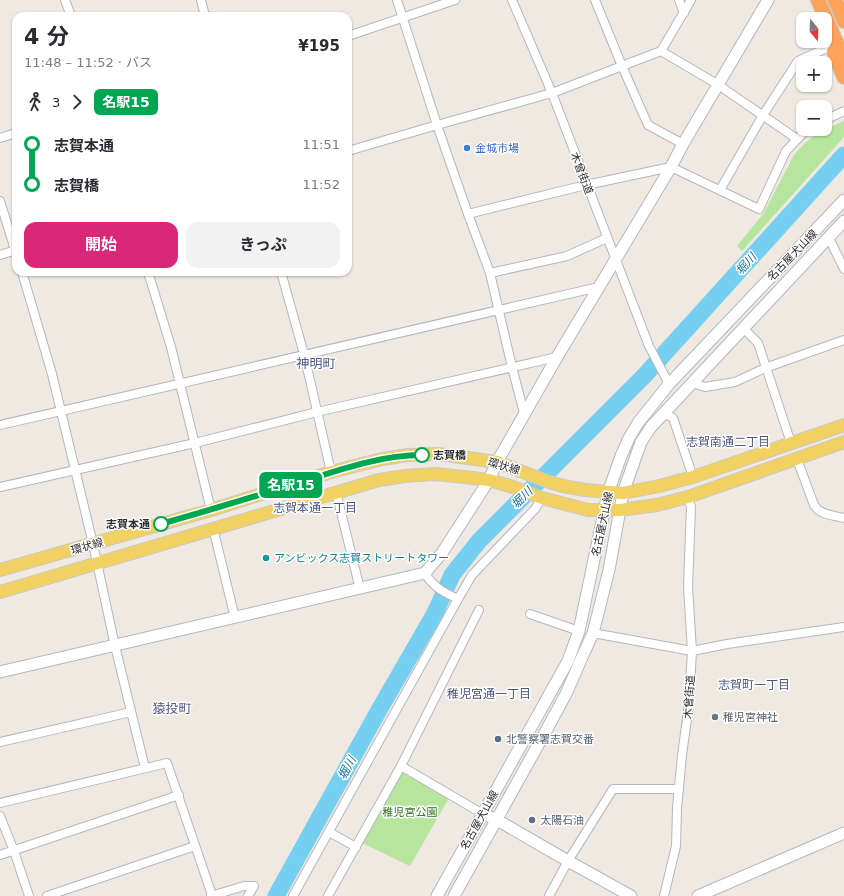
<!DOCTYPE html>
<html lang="ja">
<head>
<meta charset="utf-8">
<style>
  :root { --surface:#fff; --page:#f2f2f3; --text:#2b2b33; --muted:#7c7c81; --accent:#db2777 }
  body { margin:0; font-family:"DejaVu Sans","Noto Sans JP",sans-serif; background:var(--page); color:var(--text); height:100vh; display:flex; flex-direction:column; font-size:15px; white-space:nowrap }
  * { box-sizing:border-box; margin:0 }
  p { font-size:13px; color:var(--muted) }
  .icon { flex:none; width:22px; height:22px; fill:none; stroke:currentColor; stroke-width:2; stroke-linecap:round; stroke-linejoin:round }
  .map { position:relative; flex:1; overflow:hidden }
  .panel { position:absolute; left:12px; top:12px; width:340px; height:264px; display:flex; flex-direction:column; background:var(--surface); border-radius:12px; box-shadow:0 1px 3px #0004 }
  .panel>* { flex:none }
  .badge { padding:0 8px; border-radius:6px; font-size:14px; line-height:26px }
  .needle { width:26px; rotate:161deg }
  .controls { position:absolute; left:796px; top:12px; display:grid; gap:8px }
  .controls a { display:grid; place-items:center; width:36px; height:36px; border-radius:8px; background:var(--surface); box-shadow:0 1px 3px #0004; font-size:20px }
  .map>.badge { position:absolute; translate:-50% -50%; box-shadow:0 0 0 2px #fff }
  .legs { display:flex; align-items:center; gap:6px; height:44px; padding:0 12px; font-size:13px }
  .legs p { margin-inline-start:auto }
  .overview { display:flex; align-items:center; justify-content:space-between; height:68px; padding:0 12px }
  h1 { font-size:22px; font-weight:700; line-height:30px }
  .button { display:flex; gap:8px; margin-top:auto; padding:8px 12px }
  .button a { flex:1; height:46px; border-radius:12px; background:var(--accent); color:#fff; font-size:16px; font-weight:700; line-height:46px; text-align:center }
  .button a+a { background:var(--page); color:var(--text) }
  ul { padding:0 12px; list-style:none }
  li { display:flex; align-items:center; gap:14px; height:40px; font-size:15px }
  li i { display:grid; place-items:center; width:6px; height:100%; margin:0 5px; background:currentColor }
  li i::after { content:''; width:10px; height:10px; margin:-5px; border:3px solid; border-radius:50%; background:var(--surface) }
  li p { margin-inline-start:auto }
  li:first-child i { background:linear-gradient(#0000 50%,currentColor 0) }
  li:last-child i { background:linear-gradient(currentColor 50%,#0000 0) }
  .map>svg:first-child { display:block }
</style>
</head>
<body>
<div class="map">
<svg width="844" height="896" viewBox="0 0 844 896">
  <rect width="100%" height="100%" fill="#efe9e1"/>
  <!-- green -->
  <g fill="#b6e59e">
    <polygon points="844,121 844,137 742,251 737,246 763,214 794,155 805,143 819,132"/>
    <polygon points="405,772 449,798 410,866 362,843 400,773"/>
  </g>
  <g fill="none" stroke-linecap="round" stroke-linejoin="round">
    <!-- river -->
    <polyline stroke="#75cff0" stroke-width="17" points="276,896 379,710 435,613 452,575 479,541 645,375 844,155"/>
    <!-- street casing -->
    <g stroke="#b4b7c1" stroke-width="10">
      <g id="street">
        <polyline points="65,0 71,16"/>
        <polyline points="201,0 205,16"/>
        <polyline points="397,0 437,125 468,214 490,273 512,367 524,413"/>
        <polyline points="512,0 552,93 649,346 669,384"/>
        <polyline points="595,0 622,66 648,125 683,144"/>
        <polyline points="679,0 684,13"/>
        <polyline points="348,36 455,0"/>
        <polyline points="661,51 717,84 797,139"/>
        <polyline points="825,120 844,111"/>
        <polyline points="0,138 16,133"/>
        <polyline points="348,151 437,125 552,93 661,51 691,0"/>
        <polyline points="720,190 763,115 798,61 831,46"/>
        <polyline points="0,201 16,253"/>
        <polyline points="468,214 586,185 671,167 759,209 786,151 807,129"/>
        <polyline points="829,238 844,269"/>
        <polyline points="0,255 16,250"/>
        <polyline points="22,272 52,374 93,544 115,646 145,768"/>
        <polyline points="148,272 171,347 211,510"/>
        <polyline points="281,272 304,354 331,472"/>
        <polyline points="490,273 567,256 607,238"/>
        <polyline points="744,329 758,343 791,443"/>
        <polyline points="692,383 705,387 735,382 765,368 844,340"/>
        <polyline points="664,413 673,418 693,477"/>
        <polyline points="0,425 599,287"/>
        <path d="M797 459 814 505C820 515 832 515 844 518"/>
        <polyline points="0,487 195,443 317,412 557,357"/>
        <polyline points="336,492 360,589"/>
        <polyline points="213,528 235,618"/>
        <path d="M425 573C433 587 443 592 458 599"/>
        <polyline points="530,614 579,631"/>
        <polyline points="593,633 692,651 727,644 844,627"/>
        <polyline points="0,742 131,712"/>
        <polyline points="401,766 483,814"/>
        <polyline points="0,803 167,763 212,895"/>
        <polyline points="0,816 14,851 29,896"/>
        <polyline points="329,832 356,847"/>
        <polyline points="0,855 179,795"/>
        <polyline points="47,896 195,846"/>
        <polyline points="211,896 244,886 254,886 248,896"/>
        <polyline points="293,896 458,599 472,575 535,509 542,498"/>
        <polyline points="328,896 401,766 479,610"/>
        <polyline points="549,896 568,861 613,789 679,789"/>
        <polyline points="664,896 676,846 677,808 682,755 689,704 692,651 688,587 691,507 688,497"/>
      </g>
    </g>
    <!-- secondary casing -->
    <g stroke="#b4b7c1" stroke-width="13">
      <g id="secondary">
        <polyline points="0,672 425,573 442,553 489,480 497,462 557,357 671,167 683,144 768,0"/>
        <polyline points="490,817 497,820 568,861 631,896"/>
        <polyline points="437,896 568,661 579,631 608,493 621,456 629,438 638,423 669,384 844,200"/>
        <polyline points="454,896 547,729 566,694 579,664 593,633 609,570 623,493 641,442 651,427 664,413 844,221"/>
        <polyline points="698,896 844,833"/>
      </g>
    </g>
    <!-- primary casing -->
    <g stroke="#c9c9c9" stroke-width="14">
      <g id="primary">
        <polyline points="0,570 211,510 331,472 382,459 408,455 438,454 497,462 549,482 563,486 585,490 623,493 659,486 693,477 844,425"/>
        <polyline points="0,592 379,480 405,476 435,474 464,477 489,480 513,487 542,498 588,510 620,510 657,505 688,497 844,442"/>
      </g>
    </g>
    <!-- highway casing -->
    <g stroke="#c9c9c9" stroke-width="16">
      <g id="highway">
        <polyline points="818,0 844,60"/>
        <polyline points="835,0 844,21"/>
        <polyline points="834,52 844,77"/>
      </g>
    </g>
    <!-- street -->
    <use href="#street" stroke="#fff" stroke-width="8"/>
    <!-- secondary -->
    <use href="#secondary" stroke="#fff" stroke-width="11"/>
    <!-- primary -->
    <use href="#primary" stroke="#f2d163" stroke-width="12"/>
    <!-- highway -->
    <use href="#highway" stroke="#ffa35c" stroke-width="14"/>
  </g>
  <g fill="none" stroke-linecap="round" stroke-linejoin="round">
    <!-- line-1 casing -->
    <g stroke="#fff" stroke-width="9">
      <path id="line-1" d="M161 524C206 511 250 498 295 484 336 471 379 455 422 455"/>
    </g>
    <!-- line-1 -->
    <use href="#line-1" stroke="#00a651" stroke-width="6"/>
  </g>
  <!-- markers -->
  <circle fill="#3f7fe0" stroke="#fff" stroke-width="1.5" cx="467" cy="148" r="4"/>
  <g fill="#fff" stroke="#00a651" stroke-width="2">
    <circle cx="422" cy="455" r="7"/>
    <circle cx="161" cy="524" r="7"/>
  </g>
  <circle fill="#0f9aa8" stroke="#fff" stroke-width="1.5" cx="266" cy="558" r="4"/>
  <circle fill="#6b7280" stroke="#fff" stroke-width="1.5" cx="715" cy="717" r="4"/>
  <g fill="#5c6f8a" stroke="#fff" stroke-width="1.5">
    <circle cx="498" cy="739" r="4"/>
    <circle cx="532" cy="820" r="4"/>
  </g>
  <g text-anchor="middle" stroke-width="3" stroke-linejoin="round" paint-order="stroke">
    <!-- shop labels -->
    <g font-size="11" fill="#366cbe" stroke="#fff" text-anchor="start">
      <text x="475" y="152">金城市場</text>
    </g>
    <!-- street labels -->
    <g font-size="11" fill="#2e2e2e" stroke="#fff">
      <text transform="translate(582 173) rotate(69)" y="4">木曾街道</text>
      <text transform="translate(792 255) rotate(-46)" y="4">名古屋犬山線</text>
      <text transform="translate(504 466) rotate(16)" y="4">環状線</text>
      <text transform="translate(602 524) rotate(-78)" y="4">名古屋犬山線</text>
      <text transform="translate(87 546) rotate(-16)" y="4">環状線</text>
      <text transform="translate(689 697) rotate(-86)" y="4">木曾街道</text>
      <text transform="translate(479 820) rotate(-61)" y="4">名古屋犬山線</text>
    </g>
    <!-- stop labels -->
    <g font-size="11" font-weight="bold" fill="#2e2e2e" stroke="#fff" text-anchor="start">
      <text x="433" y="459">志賀橋</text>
      <text x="150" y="528" text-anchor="end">志賀本通</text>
    </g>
    <!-- culture labels -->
    <g font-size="11" fill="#0d838f" stroke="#fff" text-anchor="start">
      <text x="274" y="562">アンビックス志賀ストリートタワー</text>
    </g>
    <!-- worship labels -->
    <g font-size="11" fill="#5b616d" stroke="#fff" text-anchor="start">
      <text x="723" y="721">稚児宮神社</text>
    </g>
    <!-- service labels -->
    <g font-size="11" fill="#4e5e75" stroke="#fff" text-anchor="start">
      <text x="506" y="743">北警察署志賀交番</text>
      <text x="540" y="824">太陽石油</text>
    </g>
    <!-- park labels -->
    <g font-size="11" fill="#2c6e1b" stroke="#fff">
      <text x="410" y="816">稚児宮公園</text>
    </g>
    <!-- water labels -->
    <g font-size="12" font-style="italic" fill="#0d6fa3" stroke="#fff">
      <text transform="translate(746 264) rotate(-48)" y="4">堀川</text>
      <text transform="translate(522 498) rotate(-45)" y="4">堀川</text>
      <text transform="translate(347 768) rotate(-61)" y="4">堀川</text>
    </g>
    <!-- neighbourhood labels -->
    <g font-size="12" fill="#4d5680" stroke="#fff">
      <text x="728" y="446">志賀南通二丁目</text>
      <text x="315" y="512">志賀本通一丁目</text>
      <text x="754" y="689">志賀町一丁目</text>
      <text x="489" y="698">稚児宮通一丁目</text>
    </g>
    <!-- quarter labels -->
    <g font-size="13" fill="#4d5680" stroke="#fff">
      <text x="316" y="368">神明町</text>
      <text x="172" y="713">猿投町</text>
    </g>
  </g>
</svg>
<div class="controls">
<a><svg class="needle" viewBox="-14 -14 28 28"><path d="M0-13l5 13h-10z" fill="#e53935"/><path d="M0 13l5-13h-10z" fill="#7c7c81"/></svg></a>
<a>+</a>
<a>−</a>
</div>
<b class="badge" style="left:291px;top:485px;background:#00a651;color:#fff">名駅15</b>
<section class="panel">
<div class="overview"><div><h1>4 分</h1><p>11:48 – 11:52 · バス</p></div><b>¥195</b></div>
<div class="legs"><svg class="icon" aria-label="walk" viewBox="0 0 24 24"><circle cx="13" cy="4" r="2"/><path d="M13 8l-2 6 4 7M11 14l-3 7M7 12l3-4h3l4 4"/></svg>3<svg class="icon" aria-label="forward" viewBox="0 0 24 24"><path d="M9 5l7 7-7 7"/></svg><b class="badge" style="background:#00a651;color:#fff">名駅15</b></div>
<ul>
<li><i style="color:#00a651"></i><b>志賀本通</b><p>11:51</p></li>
<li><i style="color:#00a651"></i><b>志賀橋</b><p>11:52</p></li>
</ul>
<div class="button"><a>開始</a><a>きっぷ</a></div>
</section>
</div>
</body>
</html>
